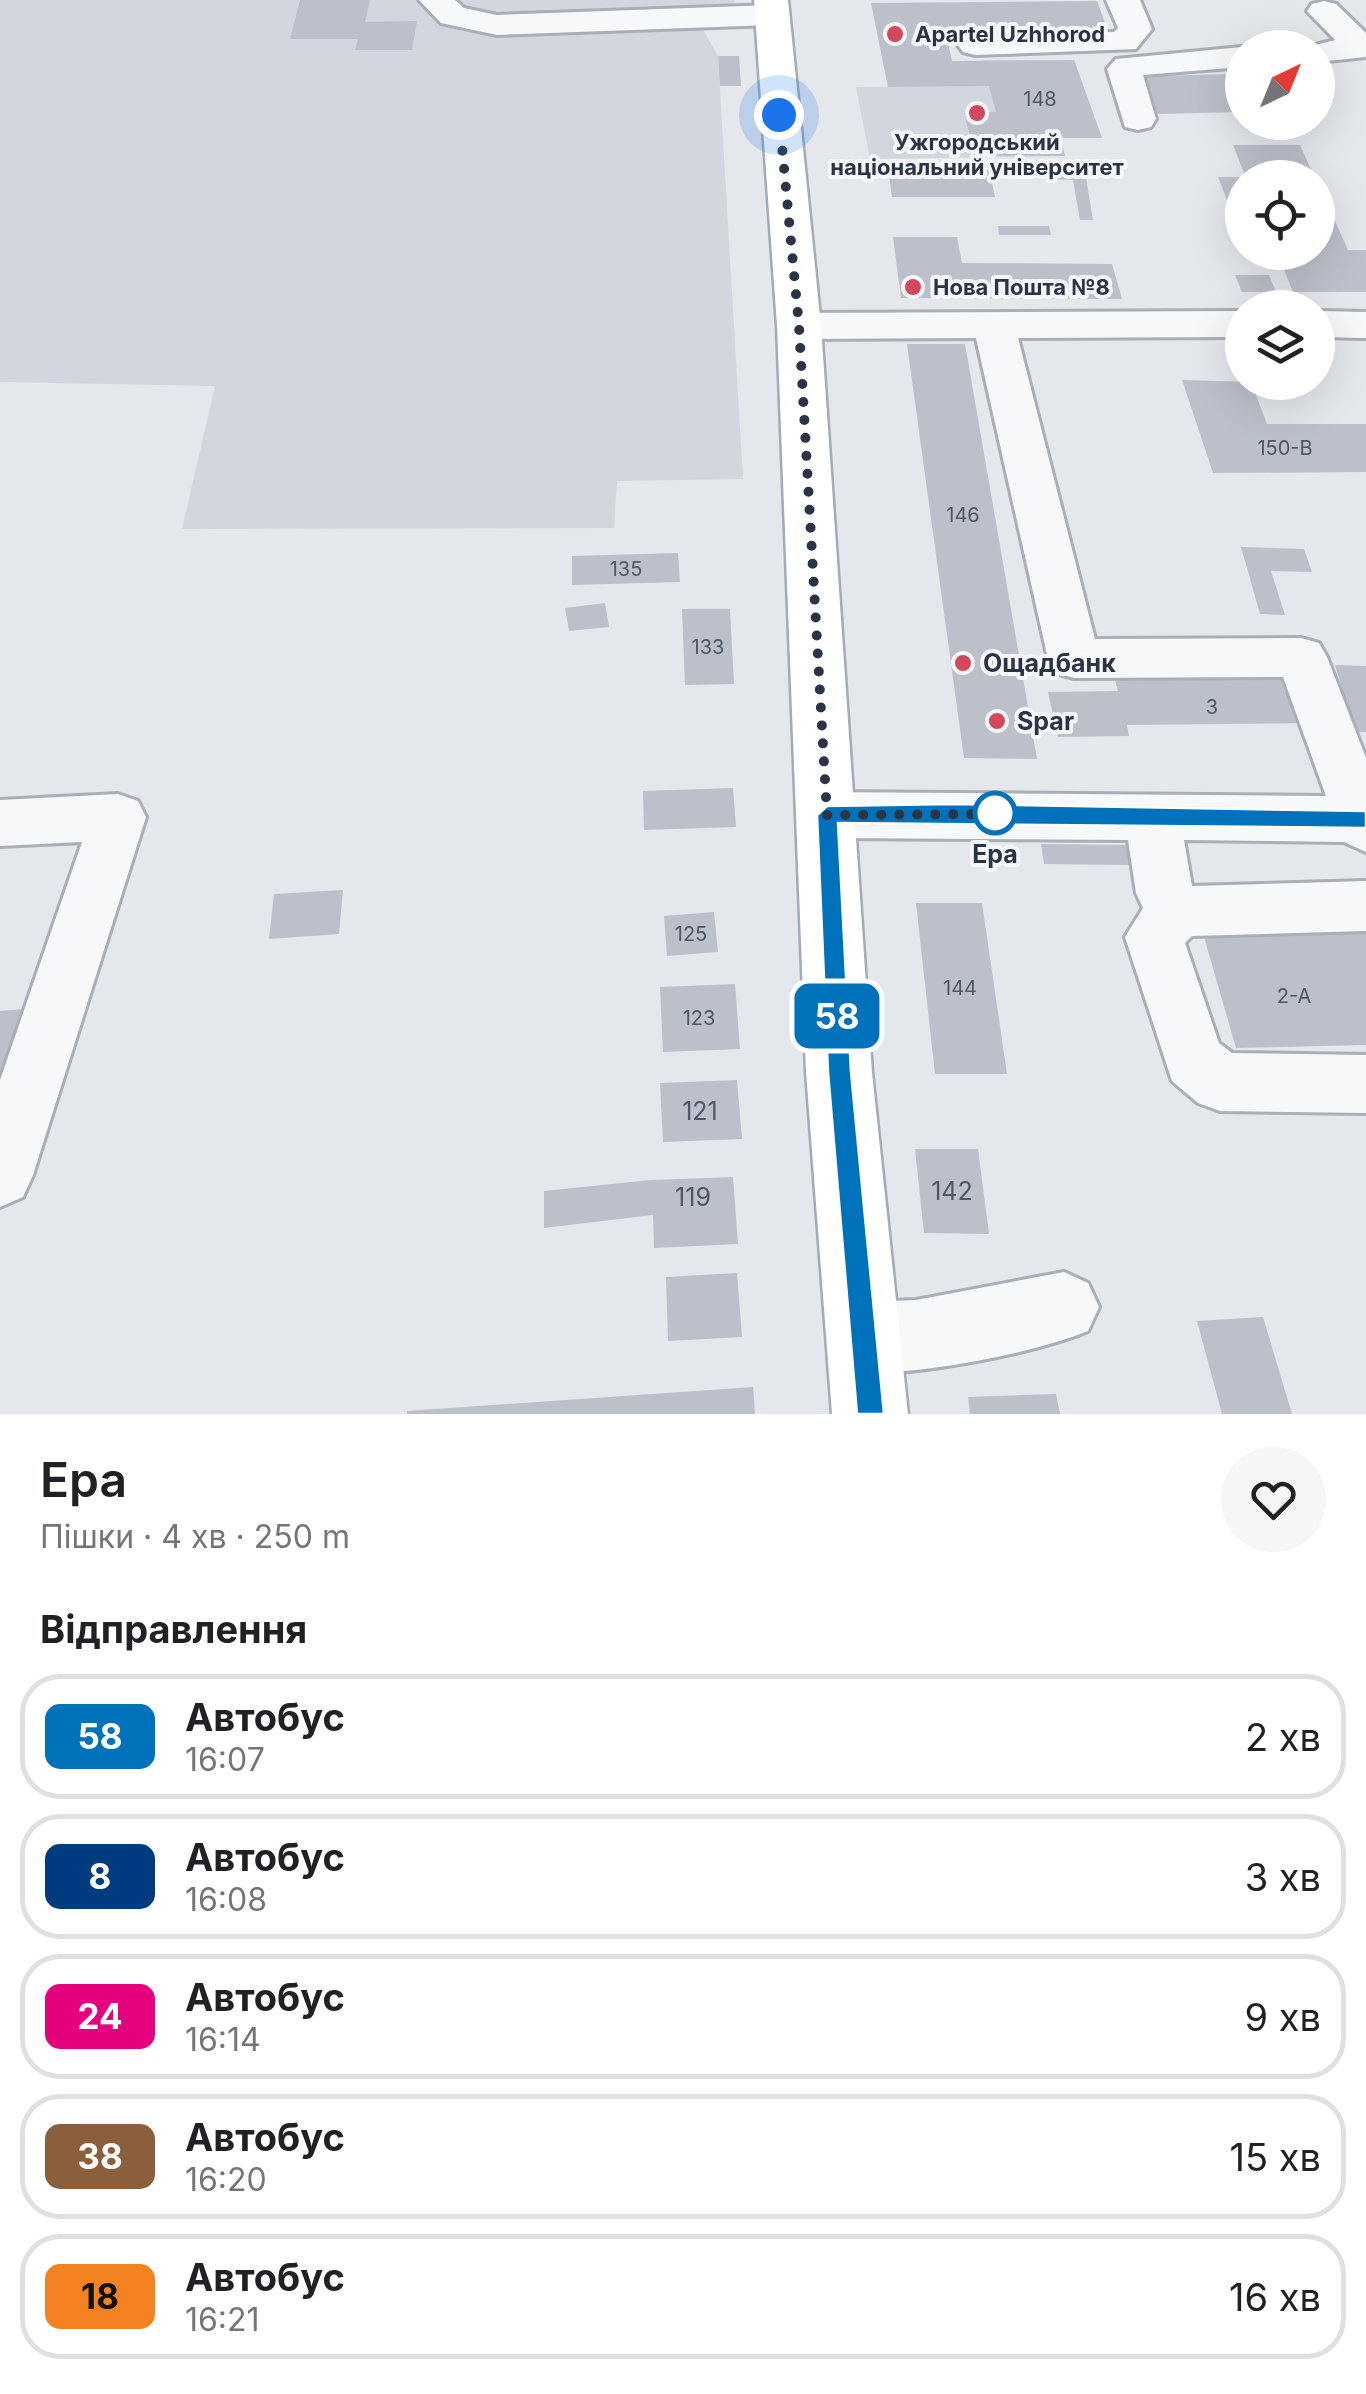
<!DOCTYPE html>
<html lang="uk">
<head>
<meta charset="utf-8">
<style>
  :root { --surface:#fff; --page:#f6f6f6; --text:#202124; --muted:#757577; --line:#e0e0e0 }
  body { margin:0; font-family:Inter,sans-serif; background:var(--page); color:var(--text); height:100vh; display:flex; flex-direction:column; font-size:38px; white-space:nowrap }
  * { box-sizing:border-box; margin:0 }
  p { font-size:32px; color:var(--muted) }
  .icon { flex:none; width:55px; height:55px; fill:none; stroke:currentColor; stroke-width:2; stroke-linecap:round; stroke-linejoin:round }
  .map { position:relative; height:1414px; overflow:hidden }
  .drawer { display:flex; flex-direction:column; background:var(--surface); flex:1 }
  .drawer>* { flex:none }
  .badge { padding:0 20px; border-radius:15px; font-size:35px; line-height:65px }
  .needle { width:65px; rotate:43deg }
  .fabs { position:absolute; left:1225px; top:30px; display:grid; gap:20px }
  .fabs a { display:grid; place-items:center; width:110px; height:110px; border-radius:50%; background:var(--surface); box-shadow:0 10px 40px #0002; font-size:50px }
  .you { position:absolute; width:50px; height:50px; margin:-25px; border:8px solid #fff; border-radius:50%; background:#1a73e8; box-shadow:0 0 0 15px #1a73e833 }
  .map>.badge { position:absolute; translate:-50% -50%; box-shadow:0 0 0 5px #fff }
  h2 { padding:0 40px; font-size:38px; line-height:90px }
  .round { display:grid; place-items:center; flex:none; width:105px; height:105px; border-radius:52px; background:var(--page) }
  .headline { display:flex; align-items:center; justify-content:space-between; height:170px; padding:0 40px }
  h1 { font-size:48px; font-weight:600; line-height:75px }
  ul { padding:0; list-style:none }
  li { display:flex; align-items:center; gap:30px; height:125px; margin:0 20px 15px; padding:0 20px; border:5px solid var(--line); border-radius:40px }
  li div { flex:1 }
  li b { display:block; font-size:38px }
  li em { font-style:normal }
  li .badge { min-width:110px; font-weight:700; text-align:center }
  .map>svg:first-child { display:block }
</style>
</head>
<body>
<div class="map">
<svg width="1366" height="1414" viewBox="0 0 1366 1414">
  <rect width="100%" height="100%" fill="#e4e7ec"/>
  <!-- built -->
  <g fill="#d2d6de">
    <polygon points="0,0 734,0 733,7 702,18 702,28 718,56 743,479 617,481 614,528 182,529 215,386 0,382"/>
    <polygon points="982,60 1074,60 1102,138 1061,138 1065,156 870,159 856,87 988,86"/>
  </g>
  <!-- building -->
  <g fill="#bbc0ca">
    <polygon points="300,0 370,0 365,22 417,21 412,50 355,50 358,39 290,39"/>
    <polygon points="1097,1 1107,28 945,29 952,61 1074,60 1102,138 1060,138 1065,156 975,156 964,113 996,112 989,86 888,87 871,3"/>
    <polygon points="718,56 739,56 741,86 720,86"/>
    <polygon points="1242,74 1242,112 1158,114 1142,76"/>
    <polygon points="1233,145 1300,145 1315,178 1246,178"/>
    <polygon points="888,168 989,169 995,197 892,197"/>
    <polygon points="1048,170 1085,171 1093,220 1080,220 1073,180 1049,179"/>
    <polygon points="1218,177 1242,177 1242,220 1235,220"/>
    <polygon points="1318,183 1348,250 1366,250 1366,292 1293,292 1277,252 1318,252"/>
    <polygon points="998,226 1049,226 1051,235 999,235"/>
    <polygon points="893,237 957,237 962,263 1112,264 1122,299 901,298"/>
    <polygon points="1235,275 1269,275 1276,292 1242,292"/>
    <polygon points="907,344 965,344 1037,759 964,758"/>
    <polygon points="1182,380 1251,382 1267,424 1366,424 1366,472 1213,473"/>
    <polygon points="1241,547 1304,549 1312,572 1271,571 1285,615 1260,614"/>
    <polygon points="678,553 680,582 572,585 572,556"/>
    <polygon points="605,603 609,627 569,631 565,608"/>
    <polygon points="682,609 730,609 734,684 685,685"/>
    <polygon points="1335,665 1366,666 1366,732 1355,732"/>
    <polygon points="1288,666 1308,723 1127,725 1129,736 1058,737 1048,692 1118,691 1112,668"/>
    <polygon points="733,788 736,827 644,830 643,791"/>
    <polygon points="1041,844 1127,845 1132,865 1044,864"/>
    <polygon points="343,890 339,934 269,939 274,894"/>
    <polygon points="916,903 982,903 1007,1074 935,1074"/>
    <polygon points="714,912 718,952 667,956 664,916"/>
    <polygon points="1366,925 1366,1045 1236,1048 1202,930"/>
    <polygon points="735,984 740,1049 663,1052 660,987"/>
    <polygon points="24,1009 12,1074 0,1075 0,1011"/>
    <polygon points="737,1080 742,1139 663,1142 660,1083"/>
    <polygon points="915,1149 978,1149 989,1234 924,1233"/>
    <polygon points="733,1177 738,1244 654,1248 653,1215 544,1228 544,1191 651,1180"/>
    <polygon points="737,1273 742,1337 668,1341 666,1277"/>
    <polygon points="1263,1317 1292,1414 1222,1414 1197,1321"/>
    <polygon points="753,1387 755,1414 407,1414 407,1411"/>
    <polygon points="1056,1394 1060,1414 970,1414 968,1397"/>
  </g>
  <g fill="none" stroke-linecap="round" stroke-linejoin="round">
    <!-- minor casing -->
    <g stroke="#a9aeb7" stroke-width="6">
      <g id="minor">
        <polygon points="419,0 455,0 464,8 497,15 772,5 784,8 789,15 784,22 772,25 497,35 441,23"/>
        <polygon points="1106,0 1140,0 1152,29 1136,49 975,55 963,52 958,45 963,38 975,35 1114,32 1118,28"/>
        <polygon points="1324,1 1336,4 1366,33 1366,57 1318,62 1318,48 1304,48 1335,40 1307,11 1312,4"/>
        <polygon points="1242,47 1246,48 1242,67 1143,75 1156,119 1151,127 1138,130 1125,127 1107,69 1116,59"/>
        <polygon points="1242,311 1242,337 1018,338 1095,639 1301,638 1319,643 1327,657 1366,758 1366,852 1344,842 1184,840 1192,886 1366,881 1366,931 1192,936 1185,943 1219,1043 1232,1053 1366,1055 1366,1113 1220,1111 1198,1103 1172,1081 1125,937 1143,908 1136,893 1128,840 827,838 807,831 799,815 807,799 827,792 1326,796 1283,677 1074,678 1056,673 1048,659 976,338 799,339 784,335 778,326 784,317 799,313"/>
        <polygon points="1318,311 1366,312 1366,338 1318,337"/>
        <polygon points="118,794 138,801 146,817 33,1175 23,1197 0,1207 0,1080 82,842 0,846 0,800"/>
        <path d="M1064 1272 1088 1283 1099 1307 1088 1331C1038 1352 921 1375 867 1372 857 1371 847 1366 837 1362L827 1337 837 1312 862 1302 916 1300Z"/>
      </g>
    </g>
    <!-- major casing -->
    <g stroke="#a3abb8" stroke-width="5">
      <polygon id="major" points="754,0 788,0 821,326 872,1072 908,1414 832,1414 806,1072 777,326"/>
    </g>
    <!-- minor -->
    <use href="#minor" fill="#f7f8fa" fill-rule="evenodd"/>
    <!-- major -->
    <use href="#major" fill="#fff" fill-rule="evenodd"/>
  </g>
  <!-- line -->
  <polygon fill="#0072bc" stroke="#fff" stroke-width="2.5" points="952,804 1366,811 1366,828 838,823 851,1072 884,1414 857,1414 828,1072 817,815 827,806"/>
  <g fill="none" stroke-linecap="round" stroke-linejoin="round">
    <!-- walk -->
    <polyline stroke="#2b3445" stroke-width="10" stroke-dasharray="0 18" points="779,115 799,326 827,815 1006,814 995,813"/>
  </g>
  <!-- markers -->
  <g fill="#d1495b" stroke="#f4f6f9" stroke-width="4">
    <circle cx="895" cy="34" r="10"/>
    <circle cx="977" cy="113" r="10"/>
    <circle cx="913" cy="287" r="10"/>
    <circle cx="963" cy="663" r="10"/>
    <circle cx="997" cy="721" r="10"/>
  </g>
  <circle fill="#fff" stroke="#0072bc" stroke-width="5" cx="995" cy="813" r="20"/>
  <g text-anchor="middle" stroke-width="8" stroke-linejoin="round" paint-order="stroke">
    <!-- number labels -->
    <g font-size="20" fill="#4f5766">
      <text x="1040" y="106">148</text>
      <text x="1285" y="455">150-В</text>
      <text x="963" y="522">146</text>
      <text x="626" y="576">135</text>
      <text x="708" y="654">133</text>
      <text x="1212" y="714">3</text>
      <text x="691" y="941">125</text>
      <text x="960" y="995">144</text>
      <text x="1294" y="1003">2-А</text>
      <text x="699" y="1025">123</text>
    </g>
    <!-- far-poi labels -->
    <g font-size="22" font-weight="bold" fill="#2b3445" stroke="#f4f6f9" text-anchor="start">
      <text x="915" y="42">Apartel Uzhhorod</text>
      <text x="977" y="150" text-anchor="middle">Ужгородський<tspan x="977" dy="25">національний університет</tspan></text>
      <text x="933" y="295">Нова Пошта №8</text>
    </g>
    <!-- poi labels -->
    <g font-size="25" font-weight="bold" fill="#2b3445" stroke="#f4f6f9" text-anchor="start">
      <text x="983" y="672">Ощадбанк</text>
      <text x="1017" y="730">Spar</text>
    </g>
    <!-- stop labels -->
    <g font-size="25" font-weight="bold" fill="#2b3445" stroke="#f4f6f9">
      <text x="995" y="863">Ера</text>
    </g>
    <!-- near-number labels -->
    <g font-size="25" fill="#4f5766">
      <text x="700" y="1120">121</text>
      <text x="952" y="1200">142</text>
      <text x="693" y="1206">119</text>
    </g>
  </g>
</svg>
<div class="fabs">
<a><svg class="needle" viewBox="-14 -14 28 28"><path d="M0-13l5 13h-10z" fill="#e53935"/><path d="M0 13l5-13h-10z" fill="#757577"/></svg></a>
<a><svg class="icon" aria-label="locate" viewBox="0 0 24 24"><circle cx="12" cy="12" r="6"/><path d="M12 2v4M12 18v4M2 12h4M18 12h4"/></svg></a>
<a><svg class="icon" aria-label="layers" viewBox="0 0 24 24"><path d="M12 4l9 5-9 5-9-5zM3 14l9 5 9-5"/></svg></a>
</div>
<div class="you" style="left:779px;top:115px"></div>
<b class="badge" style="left:837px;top:1016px;background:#0072bc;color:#fff">58</b>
</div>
<section class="drawer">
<div class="headline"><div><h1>Ера</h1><p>Пішки · 4 хв · 250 m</p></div><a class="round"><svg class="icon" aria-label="heart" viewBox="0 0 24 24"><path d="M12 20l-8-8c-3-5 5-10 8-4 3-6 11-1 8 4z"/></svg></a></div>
<h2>Відправлення</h2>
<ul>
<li><span class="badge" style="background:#0072bc;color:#fff">58</span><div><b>Автобус</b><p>16:07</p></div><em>2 хв</em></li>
<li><span class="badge" style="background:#003b80;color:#fff">8</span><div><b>Автобус</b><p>16:08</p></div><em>3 хв</em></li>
<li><span class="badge" style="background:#e6007e;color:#fff">24</span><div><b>Автобус</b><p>16:14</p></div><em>9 хв</em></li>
<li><span class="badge" style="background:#8b5e3c;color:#fff">38</span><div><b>Автобус</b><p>16:20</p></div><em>15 хв</em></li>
<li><span class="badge" style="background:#f58220;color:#111">18</span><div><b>Автобус</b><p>16:21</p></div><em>16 хв</em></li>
</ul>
</section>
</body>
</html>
